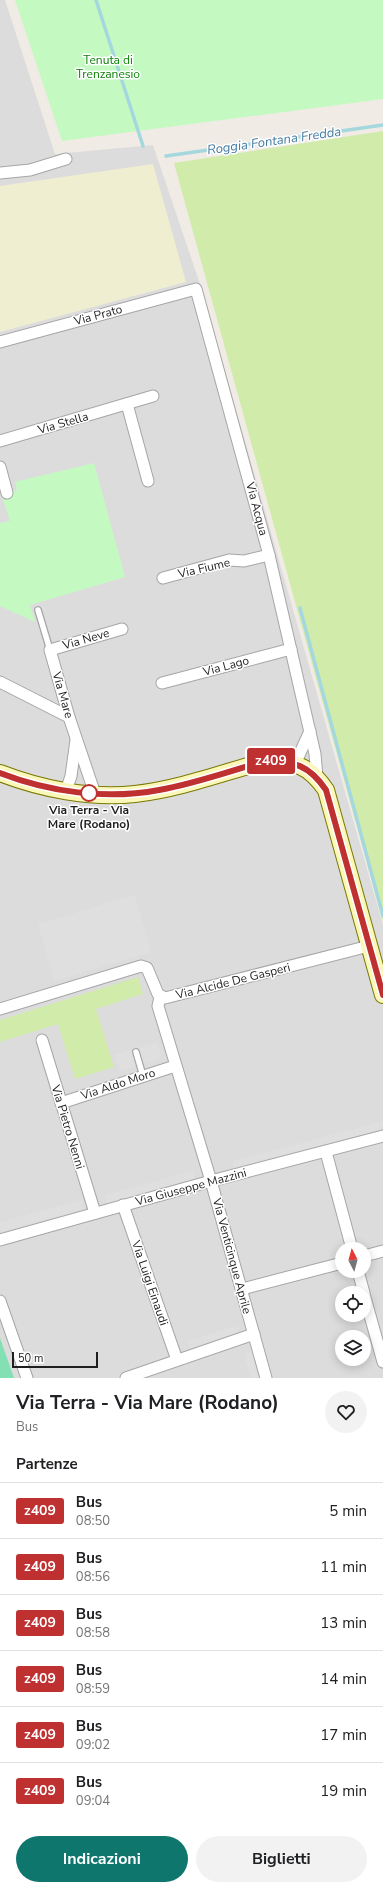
<!DOCTYPE html>
<html lang="it">
<head>
<meta charset="utf-8">
<style>
  :root { --surface:#fff; --page:#f2f2f2; --text:#202124; --muted:#757577; --line:#e0e0e0; --accent:#0f766e }
  body { margin:0; font-family:"Nunito Sans",sans-serif; background:var(--page); color:var(--text); height:100vh; display:flex; flex-direction:column; font-size:15px; white-space:nowrap }
  * { box-sizing:border-box; margin:0 }
  p { font-size:13px; color:var(--muted) }
  .icon { flex:none; width:22px; height:22px; fill:none; stroke:currentColor; stroke-width:2; stroke-linecap:round; stroke-linejoin:round }
  .map { position:relative; height:1378px; overflow:hidden }
  .side { display:flex; flex-direction:column; background:var(--surface); flex:1 }
  .side>* { flex:none }
  .badge { padding:0 8px; border-radius:3px; font-size:14px; line-height:26px }
  .needle { width:26px; rotate:354deg }
  .fabs { position:absolute; left:335px; top:1242px; display:grid; gap:8px }
  .fabs a { display:grid; place-items:center; width:36px; height:36px; border-radius:50%; background:var(--surface); box-shadow:0 2px 10px #0003; font-size:20px }
  .scale { position:absolute; left:12px; bottom:10px; width:86px; box-sizing:border-box; padding-left:4px; border:2px solid #1f1f1f; border-top:0; font-size:11px; line-height:14px; white-space:nowrap; color:#1f1f1f; -webkit-text-stroke:3px #fff; paint-order:stroke }
  .map>.badge { position:absolute; translate:-50% -50%; box-shadow:0 0 0 2px #fff }
  h2 { padding:0 16px; font-size:15px; line-height:36px }
  .round { display:grid; place-items:center; flex:none; width:42px; height:42px; border-radius:21px; background:var(--page) }
  .headline { display:flex; align-items:center; justify-content:space-between; height:68px; padding:0 16px }
  h1 { font-size:19px; font-weight:700; line-height:30px }
  .primary-button { display:flex; gap:8px; margin-top:auto; padding:8px 16px }
  .primary-button a { flex:1; height:46px; border-radius:24px; background:var(--accent); color:#fff; font-size:16px; font-weight:700; line-height:46px; text-align:center }
  .primary-button a+a { background:var(--page); color:var(--text) }
  ul { padding:0; list-style:none }
  li { display:flex; align-items:center; gap:12px; height:56px; padding:0 16px; border-top:1px solid var(--line) }
  li div { flex:1 }
  li b { display:block; font-size:15px }
  li em { font-style:normal }
  li .badge { min-width:44px; font-weight:700; text-align:center }
  .map>svg:first-child { display:block }
</style>
</head>
<body>
<div class="map">
<svg width="383" height="1378" viewBox="0 0 383 1378">
  <rect width="100%" height="100%" fill="#f0ebe5"/>
  <!-- residential -->
  <path fill="#dddcdc" fill-rule="evenodd" d="M0 0H5L55 154 153 145 201 287 383 925V1378H0ZM342 1249H364V1271H342ZM342 1293H364V1315H342ZM342 1337H364V1359H342Z"/>
  <!-- farmland -->
  <polygon fill="#efeed1" points="153,164 186,282 0,332 0,186"/>
  <!-- grass -->
  <g fill="#d1ebab">
    <polygon points="383,131 383,921 174,163"/>
    <polygon points="138,977 143,994 96,1009 114,1067 75,1079 58,1024 0,1042 0,1020"/>
  </g>
  <!-- park -->
  <g fill="#c4fac2">
    <polygon points="15,0 383,0 383,99 62,141"/>
    <polygon points="94,463 125,577 30,605 35,622 0,606 0,523 10,521 1,493 17,490 15,482"/>
  </g>
  <!-- pitch -->
  <polygon fill="#82e0b2" points="0,1338 14,1378 0,1378"/>
  <!-- parking -->
  <g fill="#dfdfdf">
    <polygon points="135,895 151,952 54,981 38,924"/>
    <polygon points="157,1042 161,1055 158,1059 120,1071 115,1055"/>
    <polygon points="383,1121 383,1130 235,1170 233,1161"/>
    <polygon points="193,1171 195,1180 107,1204 105,1195"/>
    <polygon points="82,1200 84,1209 0,1232 0,1222"/>
    <polygon points="236,1326 239,1334 190,1349 188,1341"/>
    <polygon points="251,1352 258,1378 251,1378 244,1354"/>
  </g>
  <g fill="none" stroke-linecap="round" stroke-linejoin="round">
    <!-- stream -->
    <g stroke="#a5d7de" stroke-width="3.5">
      <polyline points="96,0 143,146"/>
      <polyline points="166,156 383,125"/>
      <polyline points="300,608 383,916"/>
    </g>
    <!-- lane casing -->
    <g stroke="#a6a6a6" stroke-width="8">
      <g id="lane">
        <polyline points="38,610 50,650"/>
        <polyline points="136,1052 143,1076"/>
      </g>
    </g>
    <!-- street casing -->
    <g stroke="#a6a6a6" stroke-width="13">
      <g id="street">
        <polyline points="0,173 30,170 66,159"/>
        <polyline points="0,342 196,289 269,555 315,754 317,777"/>
        <polyline points="127,404 148,481"/>
        <polyline points="0,441 153,396"/>
        <polyline points="0,467 7,493"/>
        <polyline points="163,578 229,560 244,561 269,555"/>
        <polyline points="0,682 69,717"/>
        <polyline points="162,683 291,649"/>
        <polyline points="295,764 310,731"/>
        <polyline points="66,791 71,776 76,740"/>
        <polyline points="95,794 69,717 50,650 122,629"/>
        <polyline points="160,997 158,1006 211,1181 266,1378"/>
        <polyline points="0,1009 141,966 147,968 158,994 165,998 369,946"/>
        <polyline points="42,1040 95,1213"/>
        <polyline points="61,1103 175,1066"/>
        <polyline points="326,1152 352,1249"/>
        <polyline points="123,1205 177,1360"/>
        <polyline points="0,1240 211,1181 383,1136"/>
        <polyline points="364,1256 383,1251"/>
        <polyline points="358,1271 364,1293"/>
        <polyline points="242,1289 342,1263"/>
        <polyline points="364,1294 383,1362"/>
        <polyline points="0,1301 27,1378"/>
        <polyline points="126,1378 254,1334"/>
      </g>
    </g>
    <!-- secondary casing -->
    <g stroke="#797903" stroke-width="18">
      <path id="secondary" d="M0 773C41 789 91 799 135 794 179 789 222 773 265 761 294 761 309 765 326 790L383 995"/>
    </g>
    <!-- lane -->
    <use href="#lane" stroke="#fff" stroke-width="5.5"/>
    <!-- street -->
    <use href="#street" stroke="#fff" stroke-width="11"/>
    <!-- secondary -->
    <use href="#secondary" stroke="#faf7b9" stroke-width="16"/>
  </g>
  <g fill="none" stroke-linecap="round" stroke-linejoin="round">
    <!-- line casing -->
    <g stroke="#fff" stroke-width="9">
      <path id="line" d="M0 773C49 792 106 800 159 790 194 784 230 771 265 761 294 761 309 765 326 790L383 995"/>
    </g>
    <!-- line -->
    <use href="#line" stroke="#bf3131" stroke-width="6"/>
  </g>
  <!-- markers -->
  <circle fill="#fff" stroke="#bf3131" stroke-width="2" cx="89" cy="793" r="8"/>
  <g text-anchor="middle" stroke-width="3" stroke-linejoin="round" paint-order="stroke">
    <!-- park labels -->
    <g font-size="12" fill="#0d800a" stroke="#fff">
      <text x="108" y="64">Tenuta di<tspan x="108" dy="14">Trenzanesio</tspan></text>
    </g>
    <!-- street labels -->
    <g font-size="12" fill="#1f1f1f" stroke="#fff">
      <text transform="translate(98 315) rotate(-15)" y="4">Via Prato</text>
      <text transform="translate(63 423) rotate(-16)" y="4">Via Stella</text>
      <text transform="translate(257 509) rotate(75)" y="4">Via Acqua</text>
      <text transform="translate(204 568) rotate(-13)" y="4">Via Fiume</text>
      <text transform="translate(86 639) rotate(-16)" y="4">Via Neve</text>
      <text transform="translate(226 666) rotate(-15)" y="4">Via Lago</text>
      <text transform="translate(63 695) rotate(74)" y="4">Via Mare</text>
      <text transform="translate(233 981) rotate(-14)" y="4">Via Alcide De Gasperi</text>
      <text transform="translate(118 1084) rotate(-18)" y="4">Via Aldo Moro</text>
      <text transform="translate(68 1127) rotate(73)" y="4">Via Pietro Nenni</text>
      <text transform="translate(191 1187) rotate(-15)" y="4">Via Giuseppe Mazzini</text>
      <text transform="translate(232 1256) rotate(75)" y="4">Via Venticinque Aprile</text>
      <text transform="translate(150 1283) rotate(71)" y="4">Via Luigi Einaudi</text>
    </g>
    <!-- stop labels -->
    <g font-size="12" font-weight="bold" fill="#1f1f1f" stroke="#fff">
      <text x="89" y="814">Via Terra - Via<tspan x="89" dy="14">Mare (Rodano)</tspan></text>
    </g>
    <!-- water labels -->
    <g font-size="13" font-style="italic" fill="#447ca1" stroke="#fff">
      <text transform="translate(274 140) rotate(-8)" y="5">Roggia Fontana Fredda</text>
    </g>
  </g>
</svg>
<div class="fabs">
<a><svg class="needle" viewBox="-14 -14 28 28"><path d="M0-13l5 13h-10z" fill="#e53935"/><path d="M0 13l5-13h-10z" fill="#757577"/></svg></a>
<a><svg class="icon" aria-label="locate" viewBox="0 0 24 24"><circle cx="12" cy="12" r="6"/><path d="M12 2v4M12 18v4M2 12h4M18 12h4"/></svg></a>
<a><svg class="icon" aria-label="layers" viewBox="0 0 24 24"><path d="M12 4l9 5-9 5-9-5zM3 14l9 5 9-5"/></svg></a>
</div>
<div class="scale">50 m</div>
<b class="badge" style="left:271px;top:761px;background:#bf3131;color:#fff">z409</b>
</div>
<section class="side">
<div class="headline"><div><h1>Via Terra - Via Mare (Rodano)</h1><p>Bus</p></div><a class="round"><svg class="icon" aria-label="heart" viewBox="0 0 24 24"><path d="M12 20l-8-8c-3-5 5-10 8-4 3-6 11-1 8 4z"/></svg></a></div>
<h2>Partenze</h2>
<ul>
<li><span class="badge" style="background:#bf3131;color:#fff">z409</span><div><b>Bus</b><p>08:50</p></div><em>5 min</em></li>
<li><span class="badge" style="background:#bf3131;color:#fff">z409</span><div><b>Bus</b><p>08:56</p></div><em>11 min</em></li>
<li><span class="badge" style="background:#bf3131;color:#fff">z409</span><div><b>Bus</b><p>08:58</p></div><em>13 min</em></li>
<li><span class="badge" style="background:#bf3131;color:#fff">z409</span><div><b>Bus</b><p>08:59</p></div><em>14 min</em></li>
<li><span class="badge" style="background:#bf3131;color:#fff">z409</span><div><b>Bus</b><p>09:02</p></div><em>17 min</em></li>
<li><span class="badge" style="background:#bf3131;color:#fff">z409</span><div><b>Bus</b><p>09:04</p></div><em>19 min</em></li>
</ul>
<div class="primary-button"><a>Indicazioni</a><a>Biglietti</a></div>
</section>
</body>
</html>
